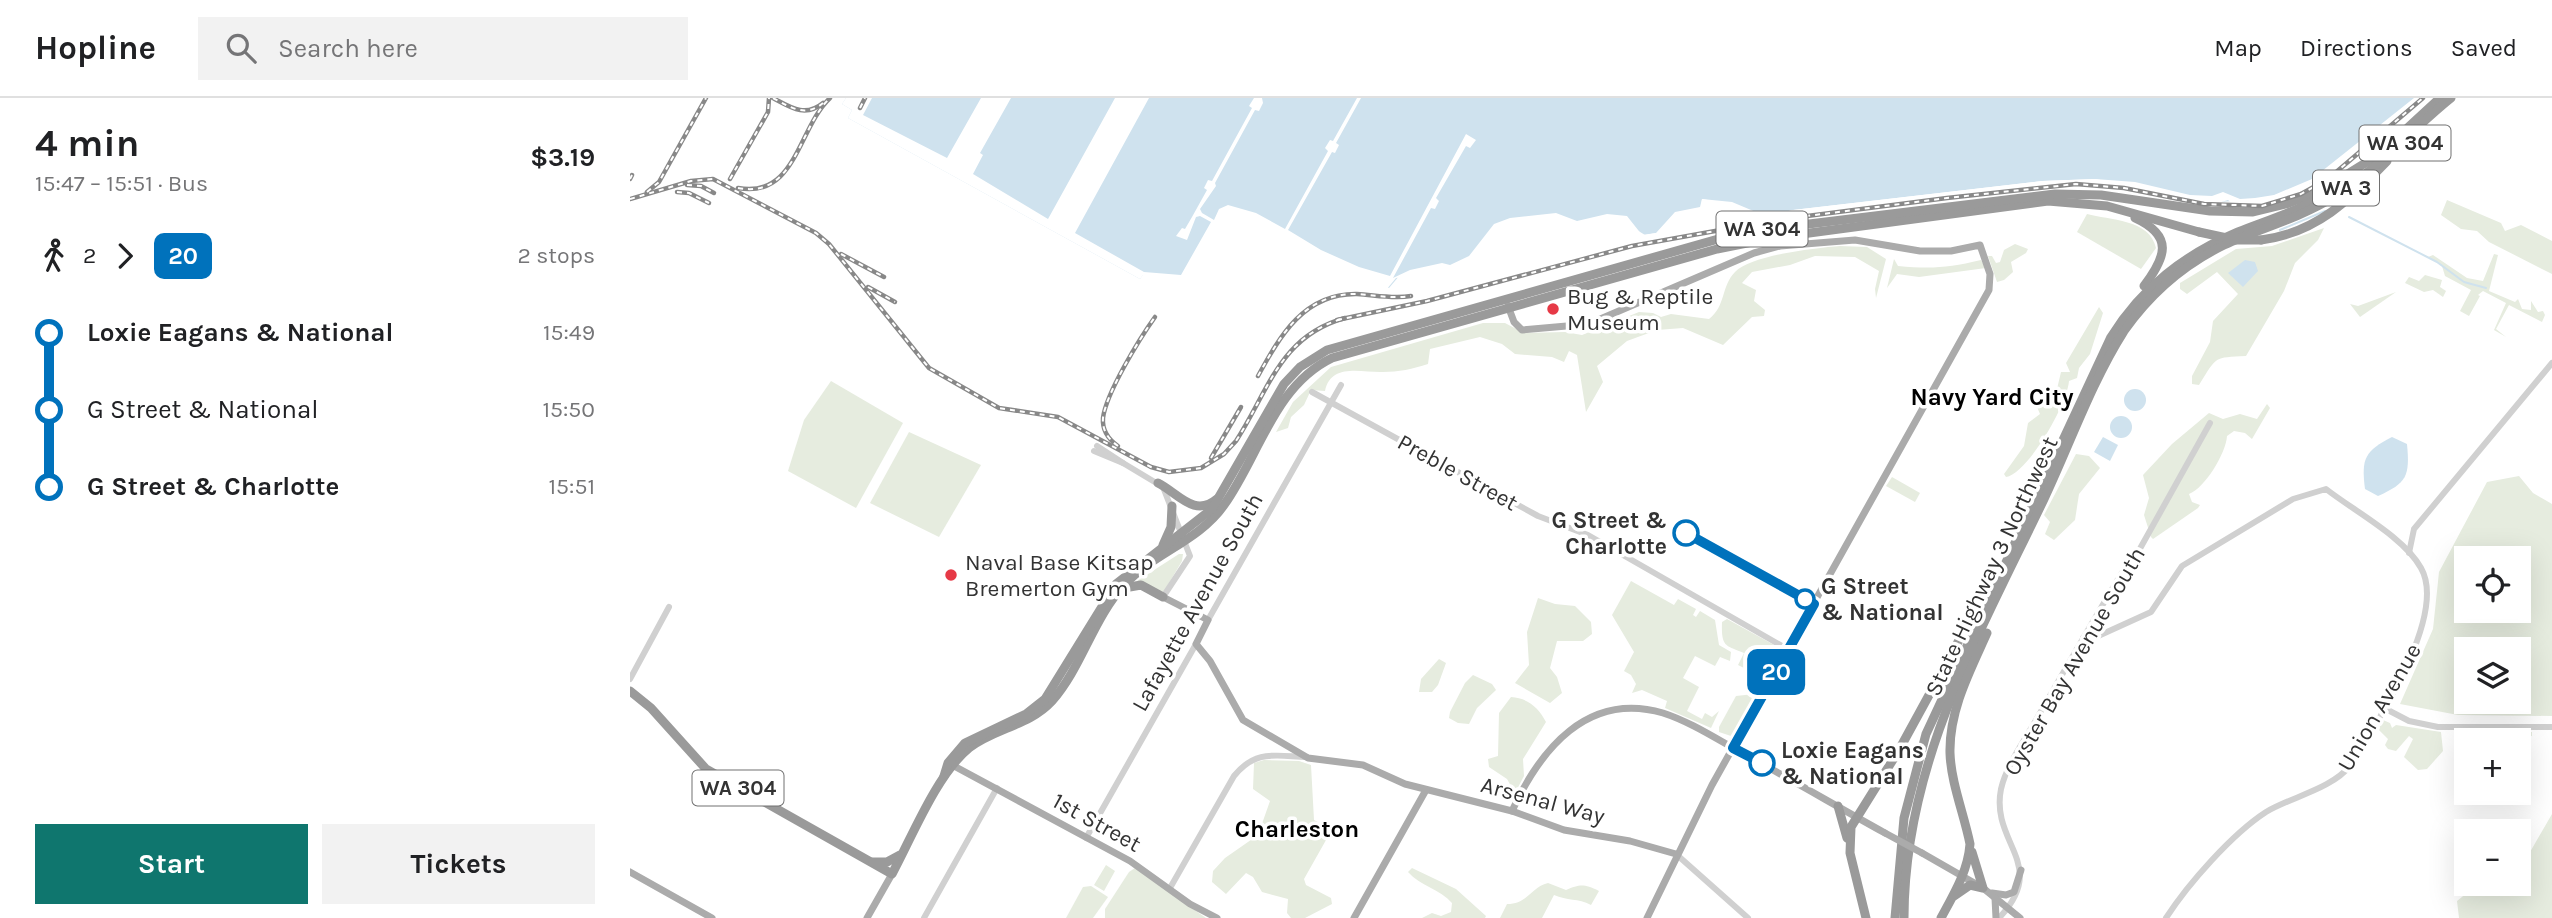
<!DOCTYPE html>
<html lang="en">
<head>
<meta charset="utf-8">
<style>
  :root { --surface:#fff; --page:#f2f2f2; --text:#202124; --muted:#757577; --line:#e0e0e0; --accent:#0f766e }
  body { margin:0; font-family:Karla,sans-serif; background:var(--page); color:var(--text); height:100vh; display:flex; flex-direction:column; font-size:26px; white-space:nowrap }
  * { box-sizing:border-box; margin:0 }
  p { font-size:23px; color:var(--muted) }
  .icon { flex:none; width:38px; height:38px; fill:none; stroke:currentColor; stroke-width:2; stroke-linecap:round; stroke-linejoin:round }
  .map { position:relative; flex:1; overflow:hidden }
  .side { display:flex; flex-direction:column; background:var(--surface); width:630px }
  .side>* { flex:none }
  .badge { padding:0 14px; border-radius:10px; font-size:24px; line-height:46px }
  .buttons { position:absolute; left:1824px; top:448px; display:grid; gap:14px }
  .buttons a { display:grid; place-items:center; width:77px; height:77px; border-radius:0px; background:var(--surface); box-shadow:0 7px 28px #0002; font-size:35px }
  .map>.badge { position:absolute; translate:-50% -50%; box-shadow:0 0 0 4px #fff }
  .legs { display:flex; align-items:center; gap:10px; height:77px; padding:0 35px; font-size:23px }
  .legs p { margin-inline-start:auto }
  .summary { display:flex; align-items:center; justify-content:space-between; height:119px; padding:0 35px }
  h1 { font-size:38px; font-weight:700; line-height:52px }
  .button { display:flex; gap:14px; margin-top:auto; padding:14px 35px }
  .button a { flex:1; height:80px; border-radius:0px; background:var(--accent); color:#fff; font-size:28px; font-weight:700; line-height:80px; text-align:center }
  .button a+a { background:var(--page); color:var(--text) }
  ul { padding:0 35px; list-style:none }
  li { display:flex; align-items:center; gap:24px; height:77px; font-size:26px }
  li i { display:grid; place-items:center; width:10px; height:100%; margin:0 9px; background:currentColor }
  li i::after { content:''; width:18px; height:18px; margin:-9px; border:5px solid; border-radius:50%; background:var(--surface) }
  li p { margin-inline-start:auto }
  li:first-child i { background:linear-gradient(#0000 50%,currentColor 0) }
  li:last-child i { background:linear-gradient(currentColor 50%,#0000 0) }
  header { display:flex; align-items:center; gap:42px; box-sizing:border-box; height:98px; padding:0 35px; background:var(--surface); border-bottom:2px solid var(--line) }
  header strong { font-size:33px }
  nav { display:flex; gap:38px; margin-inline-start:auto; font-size:24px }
  .search { width:490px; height:63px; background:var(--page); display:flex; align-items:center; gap:18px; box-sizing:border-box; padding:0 24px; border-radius:0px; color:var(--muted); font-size:26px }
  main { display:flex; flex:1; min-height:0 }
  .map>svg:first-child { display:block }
</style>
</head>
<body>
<header>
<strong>Hopline</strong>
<div class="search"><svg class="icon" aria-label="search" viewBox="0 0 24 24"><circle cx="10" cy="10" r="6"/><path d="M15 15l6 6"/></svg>Search here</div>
<nav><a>Map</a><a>Directions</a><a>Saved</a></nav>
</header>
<main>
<section class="side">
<div class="summary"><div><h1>4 min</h1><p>15:47 – 15:51 · Bus</p></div><b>$3.19</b></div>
<div class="legs"><svg class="icon" aria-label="walk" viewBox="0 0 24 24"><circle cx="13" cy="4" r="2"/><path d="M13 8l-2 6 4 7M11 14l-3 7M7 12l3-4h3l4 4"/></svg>2<svg class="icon" aria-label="forward" viewBox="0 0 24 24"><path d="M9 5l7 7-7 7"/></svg><b class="badge" style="background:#0072bc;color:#fff">20</b><p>2 stops</p></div>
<ul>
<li><i style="color:#0072bc"></i><b>Loxie Eagans &amp; National</b><p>15:49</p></li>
<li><i style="color:#0072bc"></i><span>G Street &amp; National</span><p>15:50</p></li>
<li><i style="color:#0072bc"></i><b>G Street &amp; Charlotte</b><p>15:51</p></li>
</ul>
<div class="button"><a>Start</a><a>Tickets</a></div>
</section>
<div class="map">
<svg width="1922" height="820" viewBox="0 0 1922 820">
  <rect width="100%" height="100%" fill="#fff"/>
  <!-- green -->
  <g fill="#e6ecdf" fill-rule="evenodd">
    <polygon points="1817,102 1871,125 1875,133 1891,127 1922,143 1922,176 1859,144 1847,133 1831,131 1811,117"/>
    <path d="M1457 116C1479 122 1520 121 1526 150L1511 171 1447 134Z"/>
    <path d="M1694 130 1688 142 1665 165 1654 193 1616 258C1583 260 1588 257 1569 287L1562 286V278L1580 244 1583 223 1608 196 1587 174 1557 196 1550 191V185L1606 151 1642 148Z"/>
    <polygon points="1385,146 1398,151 1396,155 1381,164 1383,174 1374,182 1367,184 1358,158 1362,158 1366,165 1370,164 1374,152"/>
    <path d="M1210 148 1237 149 1256 161 1246 200 1245 191 1249 173 1225 159 1185 158 1160 167 1122 174 1112 185 1126 192 1124 203 1135 212 1134 218 1122 219 1093 247 1053 230 1027 232 997 243 967 268 973 284 956 314 947 257 939 253 934 264 922 259 885 256 872 246 850 239 800 251 798 266C783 271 768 274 753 274 733 275 701 264 695 293L681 292 674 307 661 319 658 330 646 334 663 304 701 269 853 225H875L894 235 935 234 952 237 1009 214 1023 215 1031 219 1041 216 1079 221C1096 208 1091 188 1105 174 1121 157 1186 150 1210 148Z"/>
    <polygon points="1864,156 1868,157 1859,193 1885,204 1888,201 1892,211 1901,212 1901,203 1908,214 1913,213 1915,217 1912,224 1879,207 1866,231 1876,239 1864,232 1876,205 1853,193 1848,197 1850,198 1839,218 1830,213 1841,192 1815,178 1812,168 1798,159 1803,157 1837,180 1853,183"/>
    <path d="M1264 161 1268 168C1301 171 1318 170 1351 162L1356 170 1289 179 1267 176 1257 190Z"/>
    <polygon points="1795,177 1812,182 1810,189 1816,193 1813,199 1803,192 1794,194 1775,185 1779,179 1789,183"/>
    <polygon points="1766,194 1730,219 1720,206 1728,208"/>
    <path d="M1469 209 1473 215 1460 256 1449 270 1447 280 1439 283C1437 307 1398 375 1376 379L1374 376 1394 348 1398 325 1410 316 1407 309 1417 290 1427 291 1431 274H1440L1436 265Z"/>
    <polygon points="201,283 273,325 226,410 158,373 174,322"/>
    <path d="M1637 306 1640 310 1622 341 1615 335 1604 333 1597 338C1596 355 1575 390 1559 396L1562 404 1570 407 1568 410 1523 441 1521 439 1514 417 1519 400 1513 377 1542 346 1579 315 1593 321 1610 316 1627 321Z"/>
    <polygon points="279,334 351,367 309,439 240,405"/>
    <polygon points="1446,356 1459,358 1470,370 1449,396 1445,422 1424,442 1415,436 1420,424 1414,417"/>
    <path d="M1889 378 1903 395 1922 406V618L1828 617 1770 606 1803 531 1809 474 1857 384ZM1836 460H1888V513H1836ZM1836 551H1888V604H1836Z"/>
    <polygon points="1262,379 1290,395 1285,404 1256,388"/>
    <polygon points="549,456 553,456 552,463 533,495 507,483"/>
    <polygon points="1001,483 1044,507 1048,501 1066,511 1063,517 1066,519 1070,513 1085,522 1089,547 1101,554 1100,563 1090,559 1085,568 1065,558 1053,580 1069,589 1057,613 1072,621 1075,615 1082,619 1089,613 1081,630 1035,610 1037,603 1012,592 1002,595 1006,586 1001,577 994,573 1004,554 982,517"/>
    <polygon points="908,500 925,506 945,508 961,524 962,536 953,543 927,543 920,570 927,579 932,595 920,605 885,585 899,567 897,534"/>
    <path d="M1097 521 1153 552 1132 589H1127L1143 561 1125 551 1114 570 1108 567 1114 555C1096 547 1091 550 1092 524Z"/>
    <polygon points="809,561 816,565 808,587 802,594 789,594 791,581"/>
    <polygon points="843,577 862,586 866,592 847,610 839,626 828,625 819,620 820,614 835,585"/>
    <polygon points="1124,596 1127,598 1104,639 1089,634 1089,629 1106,598"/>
    <path d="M881 599C898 600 909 610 916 624L893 661 894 678 885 695 877 681 859 669 858 661 868 658 869 615Z"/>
    <polygon points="1753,622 1760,625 1762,630 1766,627 1811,634 1813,653 1797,671 1788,672 1774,659 1783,641 1779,638 1766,653 1758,651 1755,647 1758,641 1748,631"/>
    <polygon points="1825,634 1902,634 1902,638 1880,639 1886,642 1836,642 1836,648 1824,648"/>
    <polygon points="634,662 669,663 681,667 684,722 697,729 700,735 674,781 676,787 701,800 702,806 675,820 661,820 657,815 658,801 632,794 623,779 616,775 596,796 582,784 583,773 595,760 628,737 640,703 623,691 624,665"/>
    <polygon points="1922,716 1922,820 1829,820 1827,803 1848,786 1886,786 1887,788 1892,768"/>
    <polygon points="476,767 485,773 474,793 464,787"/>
    <polygon points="505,770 576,820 475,820 475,811 499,774"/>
    <path d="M782 770 826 791 856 818 855 820H792L802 815 811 818 821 814 822 805C810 791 790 788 778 774Z"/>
    <path d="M918 785 936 792C949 787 953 785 969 793L961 807C948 800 937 803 924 797L912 820H870L877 806C898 806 901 789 918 785Z"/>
    <polygon points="461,788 478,799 463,820 436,820 453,789"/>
  </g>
  <!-- water -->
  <g fill="#cfe2ee">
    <polygon points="216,0 1787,0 1684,84 1633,101 1589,104 1465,81 1412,83 1163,112 1134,119 1107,107 1072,101 1070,109 1045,114 1026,135 1015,137 1002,129 962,128 929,120 867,131 837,166 770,177 759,190 598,112 551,183 514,175 510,181 218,20 222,12 212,6"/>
    <polygon points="1615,162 1625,164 1628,173 1613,189 1598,175"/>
    <circle cx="1505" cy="302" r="11"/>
    <circle cx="1491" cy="329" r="11"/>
    <polygon points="1473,339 1488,347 1480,363 1464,354"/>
    <path d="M1762 339 1777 346C1780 378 1777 385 1748 398L1735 391C1731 360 1735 353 1762 339Z"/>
  </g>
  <!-- pier -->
  <g fill="#fff">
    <polygon points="216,0 242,0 233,17 317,60 351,0 381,0 350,55 353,57 343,76 418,121 485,0 519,0 445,135 514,174 551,177 581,124 570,118 566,119 557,142 546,138 552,130 555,131 562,119 577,92 574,90 578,82 582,83 622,10 619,8 624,0 632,0 633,5 629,13 625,12 585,85 586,88 570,111 572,115 584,122 589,111 598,107 626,115 655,131 698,53 695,50 700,42 703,43 727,0 731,0 706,45 709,47 705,55 702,54 658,132 691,152 729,169 760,178 836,36 846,42 840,50 836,48 806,100 809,103 805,111 801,110 763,180 780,172 812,165 820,167 839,158 864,126 880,120 926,115 947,123 977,116 997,118 1012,137 1026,135 1029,138 1012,140 999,131 981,130 944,137 925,124 870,133 846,164 830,171 766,180 756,192 754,188 728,184 640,134 598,116 553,186 536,190 513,177 510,181 218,20 222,12 212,6"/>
    <polygon points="1784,0 1790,0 1693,79 1659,96 1639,102 1603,106 1598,102 1588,105 1480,86 1436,84 1134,121 1135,118 1163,112 1412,83 1465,81 1505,84 1560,97 1582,98 1593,94 1610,101 1625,100 1644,97 1682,81"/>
    <polygon points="1072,101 1102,104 1133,117 1133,119 1102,108 1074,105 1071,110"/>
  </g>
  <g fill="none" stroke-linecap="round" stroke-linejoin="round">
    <!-- stream -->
    <g stroke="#cfe2ee" stroke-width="2">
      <polyline points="1719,119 1807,164 1834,184 1856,190"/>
      <polyline points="1650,132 1695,113"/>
    </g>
    <!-- minor -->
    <g stroke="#d0d0d0" stroke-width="6">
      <polyline points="682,294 908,418 958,437 1159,552"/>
      <polyline points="467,348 493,365"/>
      <polyline points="464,353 493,365 533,389 560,458 533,499"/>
      <polyline points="1779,455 1784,431 1922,265"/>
      <polyline points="578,522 711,287"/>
      <path d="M1453 540 1466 539 1521 514 1552 468 1663 401 1696 391C1724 413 1774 439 1791 470 1818 517 1746 626 1721 667 1700 692 1663 698 1636 714 1602 736 1558 786 1536 820"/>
      <polyline points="0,581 39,509"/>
      <polyline points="1754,610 1779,623 1808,629 1922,629"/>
      <polyline points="456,740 566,546"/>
      <polyline points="1046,756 1118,820"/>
      <path d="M540 790 604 678C626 651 645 658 677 659"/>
      <polyline points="294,820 367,690"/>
      <path d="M1369 820C1420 766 1360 746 1371 691 1377 665 1397 639 1410 615 1440 563 1470 510 1502 458L1507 456 1580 325"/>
    </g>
    <!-- major -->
    <g stroke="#ababab" stroke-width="7">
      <polyline points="878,208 884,224 892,232 948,227 968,222 1124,155 1150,148 1225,142 1290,153 1321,153 1350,147 1360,176 1359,192 1082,687 1017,820"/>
      <polyline points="533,499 578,522 566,546 580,563 613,622 678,660 733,667 775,686 882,713 934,732 1000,743 1046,756"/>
      <polyline points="324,668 500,763 560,806 587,820"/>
      <path d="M882 713C910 652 957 593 1033 615 1061 624 1088 642 1114 656 1162 682 1208 709 1255 735"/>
      <polyline points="1292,755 1353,790 1390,820"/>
      <polyline points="0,774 82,820"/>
      <polyline points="1362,795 1376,797 1384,794 1391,772"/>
      <polyline points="1365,800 1366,820"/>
      <polyline points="237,820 262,776"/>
      <polyline points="724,820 796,692"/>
    </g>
    <!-- highway -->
    <g stroke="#9a9a9a" stroke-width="9">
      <polyline points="1760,46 1810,0"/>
      <path d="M1505 120C1544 138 1536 159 1514 188"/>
      <path d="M1631 142C1687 135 1720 101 1757 63"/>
      <path d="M528 385C548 395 564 420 587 401"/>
      <polyline points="533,447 541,429 542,408"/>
      <polyline points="494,490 511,487 533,499"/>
      <path d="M0 593 21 610 76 671 262 776C282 739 307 676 339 650 365 630 399 628 422 603 452 569 463 520 495 486 524 455 569 443 594 407 629 358 644 288 702 260L1087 151 1142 140 1418 103 1477 108 1569 134"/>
      <polyline points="314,678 318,665 335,645 396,616 415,601 486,486 582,411 654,286 670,269 697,252 1113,134 1425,96 1471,97 1580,113 1623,114 1656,106 1690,93 1745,59"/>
      <polyline points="1208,708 1217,740"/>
      <polyline points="243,764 257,764 270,757"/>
      <polyline points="1324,798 1340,787 1353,790 1342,754"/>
      <polyline points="1236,820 1220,755 1221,729 1269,652 1345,513"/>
      <path d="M1265 820 1274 720 1296 636 1481 239C1512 189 1554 157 1608 134 1641 121 1675 111 1706 90"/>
      <path d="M1274 820C1274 666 1349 537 1414 401 1440 346 1461 285 1494 233 1520 196 1553 167 1594 147 1630 130 1668 121 1702 100 1746 73 1781 32 1821 0"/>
      <path d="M1311 820C1324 796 1338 773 1340 746 1334 716 1321 685 1320 655 1319 612 1340 573 1357 535"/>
    </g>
    <!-- rail casing -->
    <g stroke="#888" stroke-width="4.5">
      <g id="rail">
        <path d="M143 0C160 9 175 20 193 5"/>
        <polyline points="230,10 235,0"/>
        <polyline points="0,81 2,77"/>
        <polyline points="100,81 138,14 139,0"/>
        <polyline points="57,87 71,88 84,95"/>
        <path d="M108 90C166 101 168 30 200 0"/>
        <polyline points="17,94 29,84 76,0"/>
        <polyline points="47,94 59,95 79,105"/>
        <path d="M0 101 61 83 83 81 186 135 199 146 299 270 369 310 428 319 521 369 539 374 571 370 594 356 606 343C639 292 650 238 715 220"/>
        <polyline points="211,156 254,179"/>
        <polyline points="238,189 265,204"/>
        <polyline points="707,222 797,203 1002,148 1146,122 1317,100 1446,86 1494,90 1574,106 1632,108 1671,96 1698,81 1793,0"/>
        <path d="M628 278C650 238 674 195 727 196 745 197 762 201 781 198"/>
        <path d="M488 348C478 341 472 332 473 320 476 295 510 240 525 219"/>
        <polyline points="581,360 611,309"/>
      </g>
    </g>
    <!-- rail -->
    <use href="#rail" stroke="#fff" stroke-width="2" stroke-dasharray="5" stroke-linecap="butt"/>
    <!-- major-bridge -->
    <polyline stroke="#ababab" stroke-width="7" points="1255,735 1292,755"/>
    <!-- highway-bridge -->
    <polyline stroke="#9a9a9a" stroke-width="9" points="1569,134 1606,142 1631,142"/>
  </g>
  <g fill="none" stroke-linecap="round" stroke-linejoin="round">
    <!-- line-1 casing -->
    <g stroke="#fff" stroke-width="16">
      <polyline id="line-1" points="1056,435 1184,506 1103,650 1132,665"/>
    </g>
    <!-- line-1 -->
    <use href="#line-1" stroke="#0072bc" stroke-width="10"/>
  </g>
  <!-- markers -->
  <g fill="#e63946" stroke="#fff" stroke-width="2.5">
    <circle cx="923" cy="211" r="7"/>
    <circle cx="321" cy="477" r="7"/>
  </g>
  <g fill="#fff" stroke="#0072bc" stroke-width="3.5">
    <circle cx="1056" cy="435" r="12"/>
    <circle cx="1175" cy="501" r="9"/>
    <circle cx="1132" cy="665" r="12"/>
  </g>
  <g text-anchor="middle" stroke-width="7" stroke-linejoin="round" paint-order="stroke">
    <!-- shield labels -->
    <g fill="#fff" stroke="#707070" stroke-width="2">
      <rect x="1729.5" y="27.5" width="91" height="35" rx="5"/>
      <rect x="1683" y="72.5" width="66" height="35" rx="5"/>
      <rect x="1086.5" y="113.5" width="91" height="35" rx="5"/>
      <rect x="62.5" y="672.5" width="91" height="35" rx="5"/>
    </g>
    <g font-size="21" font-weight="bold" fill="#333">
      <text x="1775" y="52">WA 304</text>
      <text x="1716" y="97">WA 3</text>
      <text x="1132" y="138">WA 304</text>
      <text x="108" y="697">WA 304</text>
    </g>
    <!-- poi labels -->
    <g font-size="23" fill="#333" stroke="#fff" text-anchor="start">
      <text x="937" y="206">Bug &amp; Reptile<tspan x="937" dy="26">Museum</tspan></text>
      <text x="335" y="472">Naval Base Kitsap<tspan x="335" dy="26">Bremerton Gym</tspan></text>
    </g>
    <!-- street labels -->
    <g font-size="23" fill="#333" stroke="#fff">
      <text transform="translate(828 374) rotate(29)" y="8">Preble Street</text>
      <text transform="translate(1361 468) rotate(-65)" y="8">State Highway 3 Northwest</text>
      <text transform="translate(567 504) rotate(-61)" y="8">Lafayette Avenue South</text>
      <text transform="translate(1444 563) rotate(-60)" y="8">Oyster Bay Avenue South</text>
      <text transform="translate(1749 609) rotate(-60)" y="8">Union Avenue</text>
      <text transform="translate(913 702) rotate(15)" y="8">Arsenal Way</text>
      <text transform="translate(467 724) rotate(29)" y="8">1st Street</text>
    </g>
    <!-- stop labels -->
    <g font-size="23" font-weight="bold" fill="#333" stroke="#fff" text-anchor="start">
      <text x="1037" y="430" text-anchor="end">G Street &amp;<tspan x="1037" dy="26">Charlotte</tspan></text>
      <text x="1191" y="496">G Street<tspan x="1191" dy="26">&amp; National</tspan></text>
      <text x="1151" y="660">Loxie Eagans<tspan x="1151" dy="26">&amp; National</tspan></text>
    </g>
    <!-- neighbourhood labels -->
    <g font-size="24" font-weight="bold" fill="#000" stroke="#fff">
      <text x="1362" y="307">Navy Yard City</text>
      <text x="667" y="739">Charleston</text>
    </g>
  </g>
</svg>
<div class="buttons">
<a><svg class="icon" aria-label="locate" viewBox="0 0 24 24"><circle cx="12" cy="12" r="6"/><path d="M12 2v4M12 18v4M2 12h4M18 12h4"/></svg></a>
<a><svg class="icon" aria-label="layers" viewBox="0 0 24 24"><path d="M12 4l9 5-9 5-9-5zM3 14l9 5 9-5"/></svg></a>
<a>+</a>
<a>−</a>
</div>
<b class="badge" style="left:1146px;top:574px;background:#0072bc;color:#fff">20</b>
</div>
</main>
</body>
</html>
